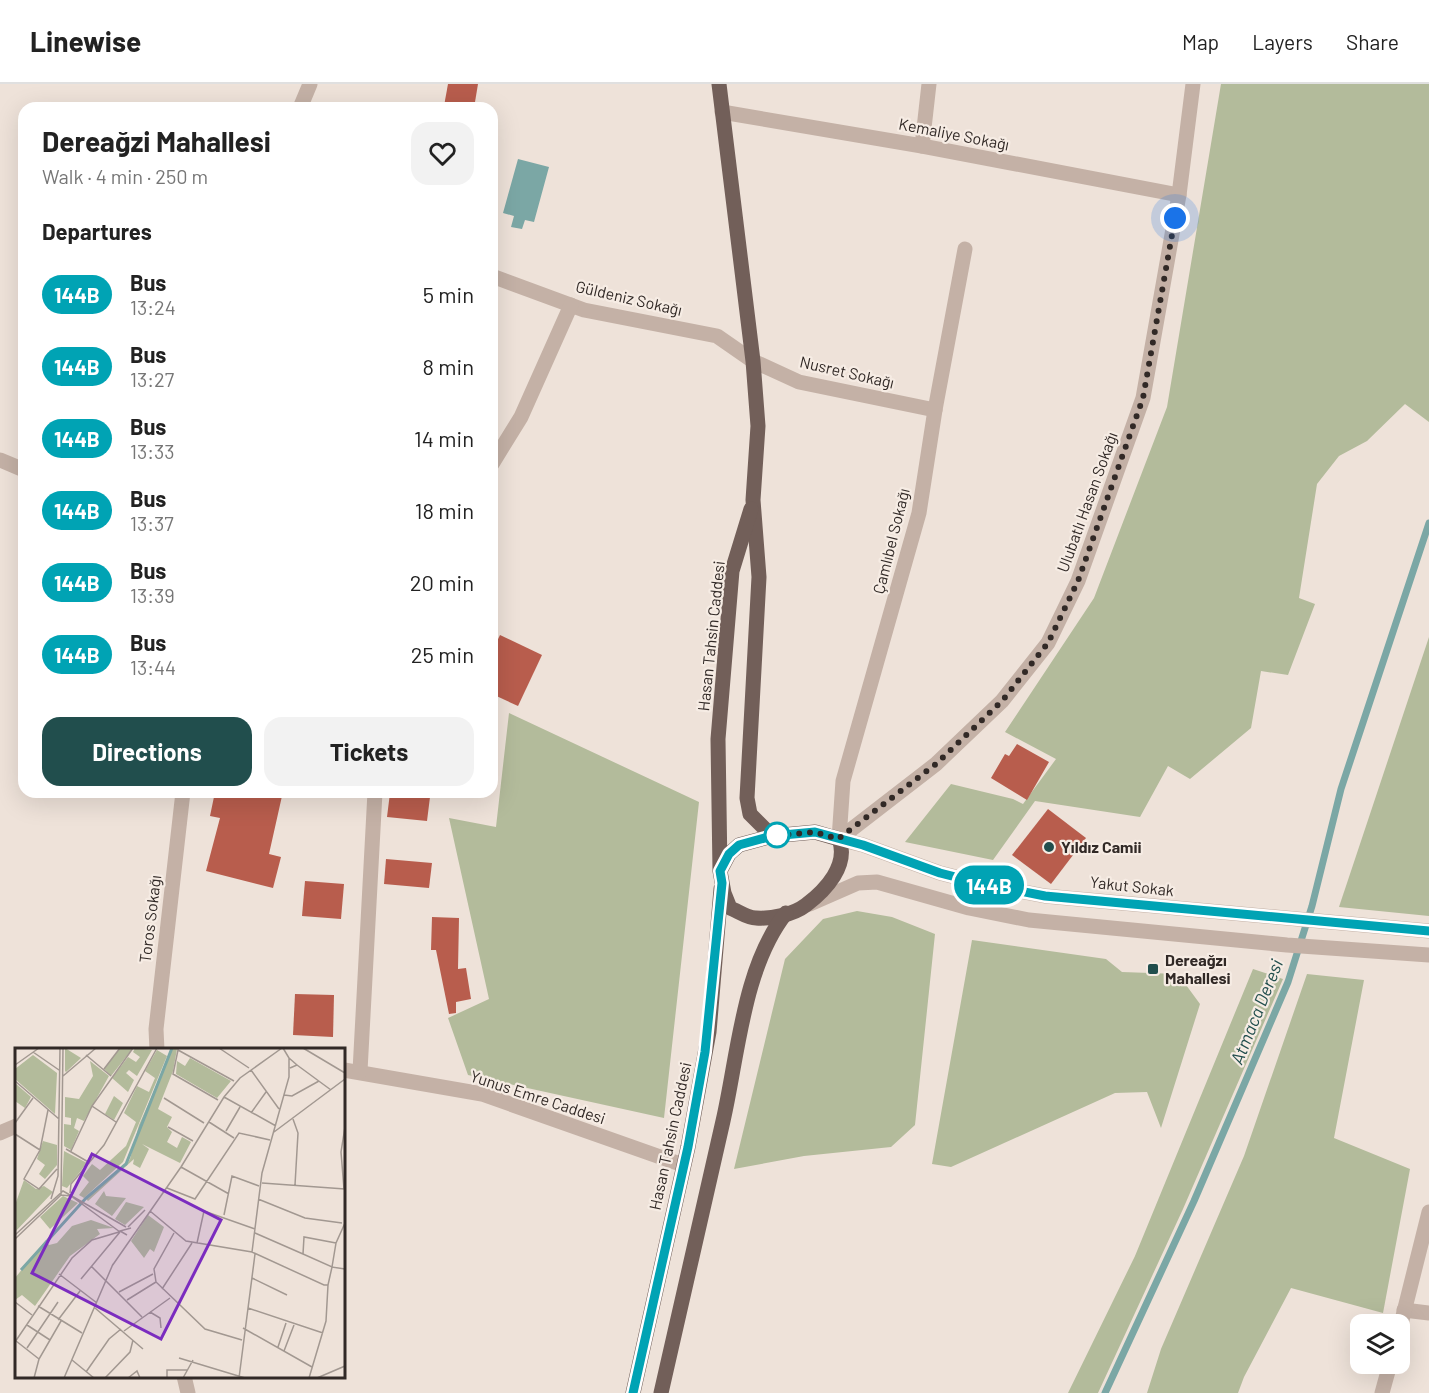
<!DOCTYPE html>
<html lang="en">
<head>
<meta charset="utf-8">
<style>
  :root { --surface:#fff; --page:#f2f2f2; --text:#222; --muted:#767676; --line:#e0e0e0; --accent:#214e4d }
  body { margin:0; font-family:Barlow,sans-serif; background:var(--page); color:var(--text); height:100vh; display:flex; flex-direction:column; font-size:22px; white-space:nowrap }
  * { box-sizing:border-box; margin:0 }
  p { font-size:20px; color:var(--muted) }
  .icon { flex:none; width:33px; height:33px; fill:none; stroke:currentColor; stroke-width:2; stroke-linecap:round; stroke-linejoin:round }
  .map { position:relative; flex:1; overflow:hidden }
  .side { position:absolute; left:18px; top:18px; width:480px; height:696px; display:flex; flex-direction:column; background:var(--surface); border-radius:18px; box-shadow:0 6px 24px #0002 }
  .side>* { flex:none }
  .badge { padding:0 12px; border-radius:20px; font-size:21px; line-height:39px }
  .fabs { position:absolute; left:1350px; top:1230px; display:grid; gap:12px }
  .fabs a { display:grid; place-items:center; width:60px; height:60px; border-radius:12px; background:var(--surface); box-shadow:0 6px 24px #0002; font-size:30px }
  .you { position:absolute; width:30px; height:30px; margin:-15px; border:4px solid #fff; border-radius:50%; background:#1a73e8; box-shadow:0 0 0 9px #1a73e833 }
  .map>.badge { position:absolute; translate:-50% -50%; box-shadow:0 0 0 3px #fff }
  h2 { padding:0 24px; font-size:22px; line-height:54px }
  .round { display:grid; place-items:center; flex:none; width:63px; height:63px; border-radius:18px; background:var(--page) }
  .headline { display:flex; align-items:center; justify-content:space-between; height:102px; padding:0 24px }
  h1 { font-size:28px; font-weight:700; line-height:45px }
  .cta { display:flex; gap:12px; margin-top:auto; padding:12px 24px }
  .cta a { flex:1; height:69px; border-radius:18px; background:var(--accent); color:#fff; font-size:24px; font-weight:700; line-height:69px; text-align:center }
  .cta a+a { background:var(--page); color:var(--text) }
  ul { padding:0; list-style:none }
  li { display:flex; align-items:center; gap:18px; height:72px; padding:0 24px }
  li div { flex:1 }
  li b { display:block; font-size:22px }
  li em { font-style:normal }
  li .badge { min-width:66px; font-weight:700; text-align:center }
  header { display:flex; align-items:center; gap:36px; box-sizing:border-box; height:84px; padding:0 30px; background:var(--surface); border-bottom:2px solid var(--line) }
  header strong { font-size:28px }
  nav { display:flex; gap:33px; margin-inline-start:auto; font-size:21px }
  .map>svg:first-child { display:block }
</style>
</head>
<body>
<header>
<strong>Linewise</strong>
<nav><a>Map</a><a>Layers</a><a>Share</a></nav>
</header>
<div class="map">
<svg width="1429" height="1309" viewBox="0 0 1429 1309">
  <rect width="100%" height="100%" fill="#eee2d9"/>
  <!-- green -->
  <g fill="#b3bb9b">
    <polygon points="1221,0 1429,0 1429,338 1405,320 1367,357 1339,372 1317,400 1299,514 1315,520 1288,591 1261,587 1251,644 1190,695 1168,682 1140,733 1035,717 993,776 905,758 951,700 1013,715 1023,720 1056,675 1005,648 1094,514 1167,323"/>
    <polygon points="1429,553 1429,832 1339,823"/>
    <polygon points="509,629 699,718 664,1034 468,991 448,934 489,915 449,734 496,743"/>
    <polygon points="857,827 892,833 935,850 915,1041 891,1063 804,1072 734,1085 785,875 823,835"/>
    <polygon points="972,856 1106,875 1122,888 1178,890 1200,920 1161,1044 1147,1008 1115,1009 951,1083 932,1080"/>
    <polygon points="1253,885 1283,895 1183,1125 1098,1309 1068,1309 1135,1172"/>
    <polygon points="1307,890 1364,896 1334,1054 1410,1085 1383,1229 1291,1204 1244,1293 1238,1309 1147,1309 1161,1265 1244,1072"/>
  </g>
  <!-- water -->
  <polygon fill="#7ba7a5" points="518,75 549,83 534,138 525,136 522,145 511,143 514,132 503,129"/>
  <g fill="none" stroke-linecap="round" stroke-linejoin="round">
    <!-- stream -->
    <polyline stroke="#7ba7a5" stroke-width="7" points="1105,1309 1194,1117 1288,898 1312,822 1341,705 1429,439"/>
  </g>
  <!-- building -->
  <g fill="#b85d4d">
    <polygon points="448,0 478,0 474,24 444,22"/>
    <polygon points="500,551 542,571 518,622 492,610 492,568"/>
    <polygon points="1017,660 1049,678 1027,716 991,694 1005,670 1009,672"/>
    <polygon points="215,708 262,708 282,712 269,770 281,773 273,804 206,787 220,734 210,732"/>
    <polygon points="390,709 430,713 427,737 387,733"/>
    <polygon points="1048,725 1086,754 1051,800 1012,771"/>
    <polygon points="386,775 432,779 429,804 384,800"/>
    <polygon points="305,797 344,800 341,835 302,832"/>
    <polygon points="432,833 459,834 458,885 466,884 471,915 456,918 456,929 449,930 436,866 431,866"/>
    <polygon points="295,910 334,911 333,953 293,951"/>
  </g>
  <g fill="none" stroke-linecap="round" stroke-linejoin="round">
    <!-- minor -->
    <g stroke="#c4b1a6" stroke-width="15">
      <polyline points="300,24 310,0"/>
      <polyline points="722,28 922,62 1179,111"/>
      <polyline points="922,62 929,0"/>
      <polyline points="492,192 584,226 717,252 753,277 799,298 935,326"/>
      <polyline points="0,376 24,386"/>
      <polyline points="492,380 521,333 571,221"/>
      <polyline points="839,755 936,680 1002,617 1048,559 1078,497 1143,314 1179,111 1193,0"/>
      <polyline points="839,755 843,697 919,429 935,326 965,165"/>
      <polyline points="839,755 863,761 940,789 979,799 1045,812 1429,847"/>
      <polyline points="810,820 858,799 877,798 969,824 1029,836 1287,861 1429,871"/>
      <polyline points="157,966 156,945 183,708"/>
      <polyline points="344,986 482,1010 683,1081"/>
      <polyline points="360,987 375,708"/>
      <polyline points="0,1049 16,1042"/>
      <polyline points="1404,1226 1429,1229"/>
      <polyline points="1400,1244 1429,1128"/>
      <polyline points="184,1292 188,1309"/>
      <polyline points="1382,1309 1390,1280"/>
    </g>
    <!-- major -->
    <g stroke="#725f59" stroke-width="15">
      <polyline points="719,0 753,277 758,342 753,416 759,493 747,714 750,730 772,752"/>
      <path d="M720 787 729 770 739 761 772 752 815 748 839 755C849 781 826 806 806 821 793 831 771 835 756 834 747 834 738 827 730 824L724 809 720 787 718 655 732 487 751 425"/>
      <polyline points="633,1309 688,1063 709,948 721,805"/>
      <path d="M661 1309C681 1218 703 1128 723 1037 738 972 743 883 786 829"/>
    </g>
  </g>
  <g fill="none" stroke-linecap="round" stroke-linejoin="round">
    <!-- line casing -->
    <g stroke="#fff" stroke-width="14">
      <polyline id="line" points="633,1309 688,1063 705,968 722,799 720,787 729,770 739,761 772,752 815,748 863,761 940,789 979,799 1045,812 1429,847"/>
    </g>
    <!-- line -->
    <use href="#line" stroke="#00a3b4" stroke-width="9"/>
    <!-- walk -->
    <polyline stroke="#312926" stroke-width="6" stroke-dasharray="0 10.8" points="777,751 772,752 815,748 838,755 936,680 1002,617 1048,559 1078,497 1143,314 1175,134"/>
  </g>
  <!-- markers -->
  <circle fill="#fff" stroke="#00a3b4" stroke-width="3" cx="777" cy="751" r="12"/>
  <g fill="#214e4d" stroke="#f6ece4" stroke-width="2">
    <circle cx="1049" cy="763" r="6"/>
    <rect x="1147" y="879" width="12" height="12" rx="3"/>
  </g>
  <g text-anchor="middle" stroke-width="4.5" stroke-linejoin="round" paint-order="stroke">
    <!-- street labels -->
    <g font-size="16" fill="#312926" stroke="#f6ece4">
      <text transform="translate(954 50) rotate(11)" y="6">Kemaliye Sokağı</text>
      <text transform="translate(629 214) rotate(13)" y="6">Güldeniz Sokağı</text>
      <text transform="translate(847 288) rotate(13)" y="6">Nusret Sokağı</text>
      <text transform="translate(1087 418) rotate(-70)" y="6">Ulubatlı Hasan Sokağı</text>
      <text transform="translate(891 457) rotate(-76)" y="6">Çamlıbel Sokağı</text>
      <text transform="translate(711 552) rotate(-84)" y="6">Hasan Tahsin Caddesi</text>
      <text transform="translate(1132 802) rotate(6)" y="6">Yakut Sokak</text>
      <text transform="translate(150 835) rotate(-83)" y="6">Toros Sokağı</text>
      <text transform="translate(538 1013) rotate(18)" y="6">Yunus Emre Caddesi</text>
      <text transform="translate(670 1052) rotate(-78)" y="6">Hasan Tahsin Caddesi</text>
    </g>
    <!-- poi labels -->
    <g font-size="16" font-weight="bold" fill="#312926" stroke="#f6ece4" text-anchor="start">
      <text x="1061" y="769">Yıldız Camii</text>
      <text x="1165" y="882">Dereağzı<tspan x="1165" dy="18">Mahallesi</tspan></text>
    </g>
    <!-- water labels -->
    <g font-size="18" font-style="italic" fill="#214e4d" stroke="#f6ece4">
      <text transform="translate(1257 928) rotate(-68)" y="6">Atmaca Deresi</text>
    </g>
  </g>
  <!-- overview -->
  <g transform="translate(15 964)">
    <rect width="330" height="330" fill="#eee2d9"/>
    <path d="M50 0 66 10 51 24 50 23ZM105 0H118L96 28 89 21ZM120 0 137 2 122 28 114 22 111 25 119 32 113 44 97 30 113 9 121 14 125 9 118 4ZM158 0 162 1 158 23 143 61 157 69 152 79 157 84 152 94 162 100 167 89 176 94 165 115 127 96 134 101 125 120 118 116 119 111 73 153 71 151 110 119 115 111 124 77ZM142 2 152 8 108 114 69 150 64 147 74 134 68 128 77 116 85 122 111 98 121 74 109 65 122 38 134 44 140 30 130 23ZM18 7 42 25 40 66 0 31V21ZM175 10 216 33 202 50 161 26 162 13 170 18ZM75 13 94 28 69 73 62 70 59 80 64 83 56 102 49 98V76L56 77V70L50 69V49L64 51 78 28ZM0 35 16 49 10 60 0 53ZM99 48 108 55 99 72 90 66ZM28 93 42 97V117L30 131 24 126 30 117 22 111ZM49 103 72 115 52 140 47 138ZM9 132 21 141 29 138 38 144 0 184V157ZM89 143 91 148 111 150 97 168 80 156ZM48 148 63 155 35 181 25 169ZM111 154 129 159 110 177 100 171ZM133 167 149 179 139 204 135 201 129 210 116 193ZM76 172 99 180 82 181 85 186 55 208 20 258 7 247 0 252V230L31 192 34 197 42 195 57 178Z" fill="#b3bb9b"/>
    <path fill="none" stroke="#7ba7a5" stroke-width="3" d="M6 222 71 150 111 116 157 0"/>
    <path fill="none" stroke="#a29891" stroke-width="1.5" d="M204 0 234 20M288 0 330 25M18 4 44 22M71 7 96 28M274 10 282 17 275 20M0 17 24 0M282 17 316 42M89 21 105 0M236 22 264 61M48 28 81 0M0 33 44 71M269 47 277 48 304 33M209 49 261 78M149 50 189 75M203 52 158 26 163 2 219 33M33 62 25 102 9 131 24 141 42 121M236 65 251 44M278 71 283 85 280 137M101 74 77 58 118 0M194 74 219 90M0 75 18 50M153 79 178 93M211 83 225 59M259 84 330 31M0 86 25 102M51 101 75 115M56 103 77 58M166 119 214 146M247 135 330 141M152 140 180 151 224 85 255 92M329 141 326 104 330 79M55 145 56 136 89 97 142 0M46 147 48 0M46 147 56 148 105 184M36 151 43 128 45 0M243 151 290 170 327 175M135 163 171 193 237 204 309 237H313L317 219 330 221M209 167 217 128 244 138M113 179 130 162M159 185 139 221 141 234 190 281 227 292M240 185 288 206M0 187 48 143 111 179M112 187 105 183 116 180M0 191 46 147M182 195 189 163 240 181M321 195 289 189 288 206 317 219 321 195 330 175M237 204 247 125 274 29V10L268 0M76 218 127 269M97 218 166 119 209 49 225 30 267 0M44 226 82 255M237 230 272 247M66 231 105 184M147 241 177 195M104 244 138 226M112 252 141 234M0 254 17 267M23 258 67 285M80 260 128 301M233 260 308 285M135 264 145 270 146 280M43 272 65 243M12 277 35 292M228 280 297 319M109 283 155 250M1 293 24 311M0 294 57 210 77 192 104 184M263 299 271 275M12 300 43 254M269 303 279 277M164 310 230 330M57 312 79 330M71 324 94 291 106 281M19 330 24 311 46 273M49 330 98 216M90 330 115 304 118 292M113 330 122 323 125 330M152 330V322H173M168 330 178 312M224 330 240 206M294 330 311 273 313 237M302 330 330 318"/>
    <path fill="#7b2cbf" fill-opacity="0.15" stroke="#7b2cbf" stroke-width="3" d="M77 106 206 172 146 291 17 225Z"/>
    <rect width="330" height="330" fill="none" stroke="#312926" stroke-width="3"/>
  </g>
</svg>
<div class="fabs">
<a><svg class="icon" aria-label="layers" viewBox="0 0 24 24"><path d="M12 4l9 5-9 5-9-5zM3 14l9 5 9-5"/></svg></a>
</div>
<div class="you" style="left:1175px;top:134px"></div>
<b class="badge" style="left:989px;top:801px;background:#00a3b4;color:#fff">144B</b>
<section class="side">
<div class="headline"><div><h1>Dereağzi Mahallesi</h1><p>Walk · 4 min · 250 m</p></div><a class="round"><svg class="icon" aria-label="heart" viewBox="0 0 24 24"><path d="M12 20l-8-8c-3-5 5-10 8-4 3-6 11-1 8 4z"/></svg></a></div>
<h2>Departures</h2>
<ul>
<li><span class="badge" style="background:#00a3b4;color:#fff">144B</span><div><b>Bus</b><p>13:24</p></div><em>5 min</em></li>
<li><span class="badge" style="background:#00a3b4;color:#fff">144B</span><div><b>Bus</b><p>13:27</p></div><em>8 min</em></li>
<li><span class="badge" style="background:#00a3b4;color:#fff">144B</span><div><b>Bus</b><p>13:33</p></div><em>14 min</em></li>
<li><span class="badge" style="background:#00a3b4;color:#fff">144B</span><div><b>Bus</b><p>13:37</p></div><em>18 min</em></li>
<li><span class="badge" style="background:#00a3b4;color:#fff">144B</span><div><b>Bus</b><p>13:39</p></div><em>20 min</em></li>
<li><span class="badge" style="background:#00a3b4;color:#fff">144B</span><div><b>Bus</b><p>13:44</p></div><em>25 min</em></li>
</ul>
<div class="cta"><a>Directions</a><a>Tickets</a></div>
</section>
</div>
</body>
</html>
